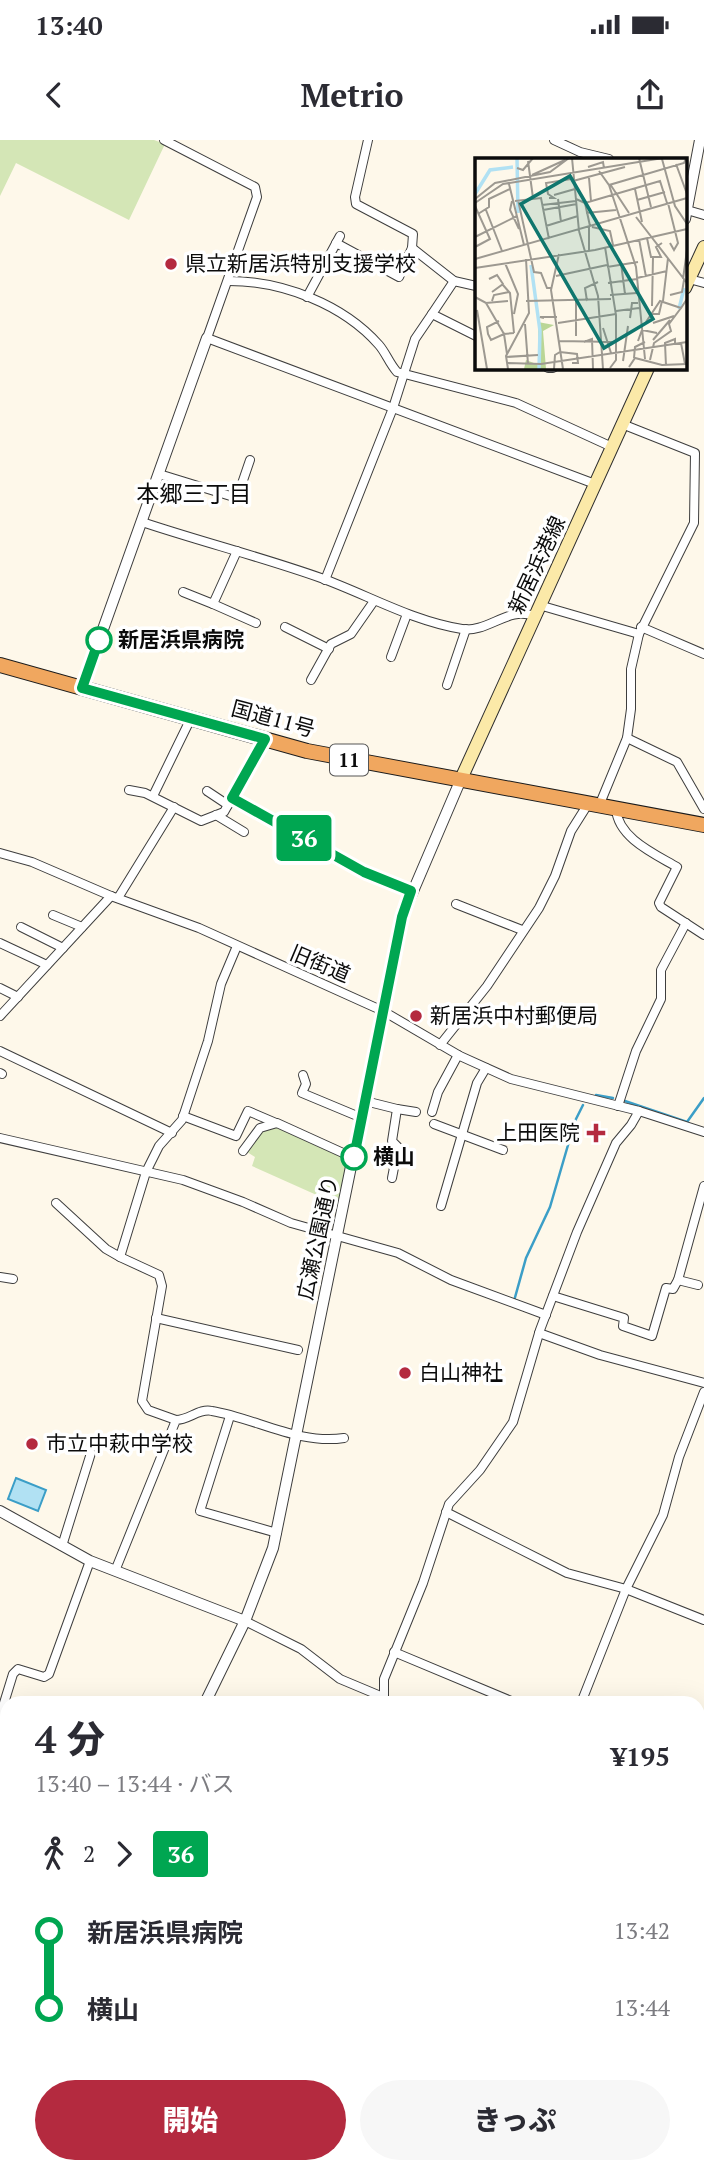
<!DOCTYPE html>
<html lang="ja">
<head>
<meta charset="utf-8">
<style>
  :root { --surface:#fff; --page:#f7f7f7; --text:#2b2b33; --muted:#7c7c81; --accent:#b42a3f }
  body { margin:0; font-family:"PT Serif","Noto Sans JP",serif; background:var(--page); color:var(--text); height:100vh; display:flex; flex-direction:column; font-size:26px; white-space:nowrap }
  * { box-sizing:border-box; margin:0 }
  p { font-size:23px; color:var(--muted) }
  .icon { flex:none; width:38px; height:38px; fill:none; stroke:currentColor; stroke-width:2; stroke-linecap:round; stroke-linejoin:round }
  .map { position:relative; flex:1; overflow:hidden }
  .side { position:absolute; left:0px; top:1556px; width:705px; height:478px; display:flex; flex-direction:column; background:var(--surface); border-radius:21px 21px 0 0; box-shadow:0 7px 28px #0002 }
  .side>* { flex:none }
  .badge { padding:0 14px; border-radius:5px; font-size:24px; line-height:46px }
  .map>.badge { position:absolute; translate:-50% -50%; box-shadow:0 0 0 4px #fff }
  .legs { display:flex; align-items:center; gap:10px; height:77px; padding:0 35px; font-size:23px }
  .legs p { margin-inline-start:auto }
  .overview { display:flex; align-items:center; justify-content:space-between; height:119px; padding:0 35px }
  h1 { font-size:38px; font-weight:800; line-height:52px }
  .primary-button { display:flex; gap:14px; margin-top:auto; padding:14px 35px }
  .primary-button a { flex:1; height:80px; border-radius:42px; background:var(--accent); color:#fff; font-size:28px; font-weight:800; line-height:80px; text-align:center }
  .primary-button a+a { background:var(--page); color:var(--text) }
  ul { padding:0 35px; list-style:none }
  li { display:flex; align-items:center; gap:24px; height:77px; font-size:26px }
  li i { display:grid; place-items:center; width:10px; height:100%; margin:0 9px; background:currentColor }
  li i::after { content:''; width:18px; height:18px; margin:-9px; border:5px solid; border-radius:50%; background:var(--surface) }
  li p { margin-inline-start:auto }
  li:first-child i { background:linear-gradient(#0000 50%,currentColor 0) }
  li:last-child i { background:linear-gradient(currentColor 50%,#0000 0) }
  .status { display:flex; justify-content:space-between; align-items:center; height:49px; padding:0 35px; background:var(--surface); direction:ltr }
  .status svg { height:19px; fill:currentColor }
  header { display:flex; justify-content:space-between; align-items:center; height:91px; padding:0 35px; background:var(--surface); font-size:32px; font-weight:800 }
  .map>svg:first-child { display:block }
</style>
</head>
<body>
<div class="status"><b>13:40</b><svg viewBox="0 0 49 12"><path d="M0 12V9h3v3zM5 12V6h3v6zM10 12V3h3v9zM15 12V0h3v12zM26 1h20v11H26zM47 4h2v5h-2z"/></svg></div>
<header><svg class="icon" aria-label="back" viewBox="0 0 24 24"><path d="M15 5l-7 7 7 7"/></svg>Metrio<svg class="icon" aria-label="share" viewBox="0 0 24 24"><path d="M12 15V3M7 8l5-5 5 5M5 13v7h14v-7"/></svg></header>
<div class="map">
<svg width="704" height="2033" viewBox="0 0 704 2033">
  <rect width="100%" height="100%" fill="#fef8ea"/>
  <!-- green -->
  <g fill="#d4e6b6">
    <polygon points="0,0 154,0 165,4 129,80 16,23 0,56"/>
    <polygon points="275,986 349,1020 339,1065 252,1026 255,1017 247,1012 263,990"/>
  </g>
  <!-- water -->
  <polygon fill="#b1e1f3" stroke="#3b9ec7" stroke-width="2" points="16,1338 46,1350 38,1371 8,1359"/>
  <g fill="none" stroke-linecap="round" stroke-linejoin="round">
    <!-- stream -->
    <g stroke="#3b9ec7" stroke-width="2.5">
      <polyline points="596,955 613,958"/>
      <polyline points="622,960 687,982 704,958"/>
      <polyline points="514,1161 526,1118 550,1067 575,981 583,965"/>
    </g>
    <!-- minor casing -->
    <g stroke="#3e3e3e" stroke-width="10">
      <g id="minor">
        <polyline points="164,0 255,47 257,57 207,198 595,344"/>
        <polyline points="554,0 580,12 609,19"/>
        <polyline points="687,70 704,75"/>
        <polyline points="336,103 399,137 412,108 413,94 356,64 355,57 368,0"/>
        <polyline points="412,108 454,141 476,146"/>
        <polyline points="689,139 704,143"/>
        <path d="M229 141C282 141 343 164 379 205 386 213 389 223 397 232L516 263 612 307"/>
        <polyline points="454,141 432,174 476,196"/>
        <polyline points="307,157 340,96"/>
        <polyline points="548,228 553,228"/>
        <polyline points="159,334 237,358 250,320"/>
        <path d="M142 382C202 402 262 417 321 438 368 455 412 481 462 489 488 493 508 466 534 476"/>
        <polyline points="237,411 213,464 256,483"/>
        <polyline points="325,440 393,268 415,199 432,174"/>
        <polyline points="183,452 213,464"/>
        <polyline points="539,465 639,494"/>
        <polyline points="285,487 329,509"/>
        <polyline points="641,487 704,514"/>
        <polyline points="391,517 407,474"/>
        <polyline points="311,540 331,504 351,494 374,461"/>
        <polyline points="447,545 466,489"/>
        <polyline points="627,598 677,622 704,669"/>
        <polyline points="129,650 145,653 201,681 224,672 265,599"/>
        <polyline points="207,651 228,665"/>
        <polyline points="153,656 191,578"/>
        <polyline points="232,658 364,732 411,751"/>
        <polyline points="599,666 627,598 631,569 631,529 639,494 694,383 695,313 622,284"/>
        <path d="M616 669C618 698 655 714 677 727L659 763 661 767 704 795"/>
        <polyline points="216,675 244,692"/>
        <polyline points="0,713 32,722 111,756 199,788 383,871 460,916 511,939 639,971 704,992"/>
        <polyline points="118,758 174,667"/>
        <polyline points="456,764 522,790"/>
        <polyline points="53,775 82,787"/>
        <polyline points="21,787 63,808"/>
        <polyline points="0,803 47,825"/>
        <polyline points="0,848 18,857"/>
        <polyline points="0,876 111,756"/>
        <polyline points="440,905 487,846 539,768 555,736 571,691 588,664"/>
        <polyline points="0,911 172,993"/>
        <polyline points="0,933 2,934"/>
        <polyline points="303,935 306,944 302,953 362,978"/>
        <polyline points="365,961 397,969 392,1001 398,1007 392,1038"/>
        <polyline points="618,966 636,911 661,859 661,830 686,783"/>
        <polyline points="397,969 416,972"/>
        <polyline points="432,972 438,952 458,915"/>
        <polyline points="183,976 236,996 248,971 276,983"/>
        <polyline points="434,984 503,1010"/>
        <polyline points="0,998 183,1040 243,1062 291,1083 398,1113 451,1140 546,1175"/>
        <polyline points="243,1011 260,988 277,983 354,1018"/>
        <polyline points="147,1030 159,1006 182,980 208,901 221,844 237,806"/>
        <polyline points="56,1063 106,1109 120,1117 146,1032"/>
        <polyline points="441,1066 477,943 486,928"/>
        <polyline points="120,1117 159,1135 162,1146 142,1261 148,1270 176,1280"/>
        <polyline points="0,1137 13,1139"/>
        <polyline points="698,1145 678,1140 704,1046"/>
        <polyline points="553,1156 624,1178 623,1186 652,1196 666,1148 673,1149 678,1140"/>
        <polyline points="156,1178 298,1210"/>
        <polyline points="539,1193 600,1215 704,1243"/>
        <polyline points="230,1276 200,1371 277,1393"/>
        <polyline points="446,1372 567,1433 626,1449 704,1480"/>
        <polyline points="62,1406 91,1313"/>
        <path d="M115 1431 176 1280C189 1280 199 1268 212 1271 255 1278 299 1305 344 1298"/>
        <polyline points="245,1481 301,1509 340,1539 383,1557"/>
        <polyline points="394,1512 516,1563"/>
        <polyline points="384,1563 384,1539 423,1443 449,1364 480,1330 513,1282 540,1190 577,1092 616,1003 631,985 639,971"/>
        <polyline points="581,1563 626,1449 663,1375 679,1317 704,1252"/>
        <polyline points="0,1576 13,1534 18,1529 44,1537 49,1534 90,1421"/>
        <polyline points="0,1642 7,1646"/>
        <polyline points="698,1656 704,1647"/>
        <polyline points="698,1804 704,1806"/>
        <polyline points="698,1966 704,1962"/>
        <polyline points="698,1980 704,1983"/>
        <polyline points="128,2026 142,2033"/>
        <polyline points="397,2026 398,2027"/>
        <polyline points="473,2026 485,2033"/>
        <polyline points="170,2028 177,2033"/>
        <polyline points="69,2033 69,2026"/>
        <polyline points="338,2033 341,2026"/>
        <polyline points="441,2033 444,2026"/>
        <polyline points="527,2033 529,2026"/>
      </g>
    </g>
    <!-- tertiary casing -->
    <g stroke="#3e3e3e" stroke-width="12">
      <g id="tertiary">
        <polyline points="685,79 700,0"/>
        <polyline points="82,548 207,198"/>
        <polyline points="0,1371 90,1421 245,1481"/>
        <polyline points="205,1563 245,1481 273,1408 402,777 461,639"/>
        <polyline points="0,1982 7,1968"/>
      </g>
    </g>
    <!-- secondary casing -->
    <g stroke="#2d2d2d" stroke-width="14">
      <g id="secondary">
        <polyline points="685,148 704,107"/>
        <polyline points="461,639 648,228"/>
      </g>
    </g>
    <!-- trunk casing -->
    <g stroke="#1c1c1c" stroke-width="16">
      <polyline id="trunk" points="0,525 307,611 704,685"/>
    </g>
    <!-- minor -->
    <use href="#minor" stroke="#fff" stroke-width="8"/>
    <!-- tertiary -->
    <use href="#tertiary" stroke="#fff" stroke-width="10"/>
    <!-- secondary -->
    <use href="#secondary" stroke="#fbe9a8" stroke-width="12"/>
    <!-- trunk -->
    <use href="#trunk" stroke="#f0a75f" stroke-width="14"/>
  </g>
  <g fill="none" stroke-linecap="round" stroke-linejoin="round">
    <!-- line-1 casing -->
    <g stroke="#fff" stroke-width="16">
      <polyline id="line-1" points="99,500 82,548 265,599 232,658 364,732 411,751 402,777 354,1017"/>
    </g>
    <!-- line-1 -->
    <use href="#line-1" stroke="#00a651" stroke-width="10"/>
  </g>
  <!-- markers -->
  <g fill="#b42a3f" stroke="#fff" stroke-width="2.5">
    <circle cx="171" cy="124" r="7"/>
    <circle cx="416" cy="876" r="7"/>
    <path d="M592.5 982.5h7v7h7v7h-7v7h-7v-7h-7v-7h7z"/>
    <circle cx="405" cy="1233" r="7"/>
    <circle cx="32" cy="1304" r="7"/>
  </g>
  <g fill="#fff" stroke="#00a651" stroke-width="3.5">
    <circle cx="99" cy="500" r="12"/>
    <circle cx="354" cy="1017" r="12"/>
  </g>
  <g text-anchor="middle" stroke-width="7" stroke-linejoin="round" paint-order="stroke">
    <!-- shield labels -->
    <rect fill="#fff" stroke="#545454" stroke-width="2" x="330" y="604.5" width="38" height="31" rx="5"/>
    <g font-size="19" font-weight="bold" fill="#0b0b0b">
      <text x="349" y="627">11</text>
    </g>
    <!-- poi labels -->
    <g font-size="21" fill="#0b0b0b" stroke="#fff" text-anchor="start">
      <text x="185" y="131">県立新居浜特別支援学校</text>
      <text x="430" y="883">新居浜中村郵便局</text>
      <text x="580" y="1000" text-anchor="end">上田医院</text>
      <text x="419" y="1240">白山神社</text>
      <text x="46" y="1311">市立中萩中学校</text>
    </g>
    <!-- street labels -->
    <g font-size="21" fill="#0b0b0b" stroke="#fff">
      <text transform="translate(537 425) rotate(-65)" y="7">新居浜港線</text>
      <text transform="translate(273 579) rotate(15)" y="7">国道11号</text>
      <text transform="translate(320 824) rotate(23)" y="7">旧街道</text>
      <text transform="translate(318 1098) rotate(-78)" y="7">広瀬公園通り</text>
    </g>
    <!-- stop labels -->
    <g font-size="21" font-weight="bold" fill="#0b0b0b" stroke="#fff" text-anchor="start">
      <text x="118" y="507">新居浜県病院</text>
      <text x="373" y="1024">横山</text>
    </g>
    <!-- neighbourhood labels -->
    <g font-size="23" fill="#0b0b0b" stroke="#fff">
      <text x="194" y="362">本郷三丁目</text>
    </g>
  </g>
  <!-- overview -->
  <g transform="translate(475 18)">
    <rect width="212" height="212" fill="#fef8ea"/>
    <path d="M63 164 79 167 68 173 71 211H49L51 202 64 207Z" fill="#bad696"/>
    <path fill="none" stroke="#b1e1f3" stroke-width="3.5" d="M42 0 43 55M0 36 15 12 38 9M56 107 65 173 64 211M204 151 209 130"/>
    <path fill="none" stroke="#9d9991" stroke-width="2" d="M97 0 104 73M164 0 176 49M187 1 200 48 212 66M53 3 58 40M201 6 212 36M113 9 128 4 129 10M42 10 48 12 58 0M124 13 134 27 209 5 211 0M57 17 90 2M114 20 116 43M98 23 150 9M34 26 49 87M135 26 154 55M134 27 161 109 170 201M160 31 167 64M79 37 100 31M74 40H79L73 36 71 25 96 21M0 41 20 25 75 14 94 0M83 41 86 64M101 41 110 45 115 68M43 42 59 114 66 115 72 130H76M162 42 190 34M37 43 35 52 44 71M40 43 66 40 74 81M0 45 28 26 188 0M110 45 185 23 192 45M193 45 203 85 199 92 195 85M67 47 101 43M0 48 15 81 0 89M11 52 27 93M68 52 102 46M111 55 141 52M3 56 14 49V41L35 31M161 59 212 125M71 68 103 58M117 69 135 73 138 87M104 73 123 138 128 211M0 79 42 58M172 80 176 99H186L181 89 187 85M164 81 171 119M130 89 141 157V202L135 210M114 92V69M84 96 76 132 88 211M0 101 212 40M30 105 43 136 39 156M146 105 150 136M132 109 163 104M0 110 120 92 212 71M81 118 132 107M162 120 192 113M14 121 22 117 28 126 17 134M208 121 212 92M133 125 162 121M28 127 35 135 39 175M135 137 162 135M195 137 207 134 209 122M0 139 11 145 33 143M17 143 19 137 34 134M51 143 136 141M101 143V178M112 143 110 130 123 124M188 143 193 100M11 145 29 176 39 175M177 148 178 99M2 152 12 211M141 153 164 150M176 156H184L187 143M69 160 65 159H82M155 160 157 145H163M24 163 12 169 13 176 16 182 29 176 32 196M171 164 185 143 206 150 212 141M83 165 141 156M178 165 199 158M50 166 53 206M128 170 136 195M178 182 195 162M84 183 140 184M163 183 167 172 182 175M109 184 117 181 118 211M206 185 210 206M31 199 63 197M159 200 160 189 170 184M175 202 179 185 196 173 194 166 206 150M148 203 153 168M32 205 66 206 212 184M191 208 190 185 200 181V186M154 209 160 200 187 207 212 206M33 211 31 198 54 155 51 101M79 211 80 197 85 194 102 196 103 205H97"/>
    <path fill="#0f766e" fill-opacity="0.15" stroke="#0f766e" stroke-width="3.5" d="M95 18 178 161 129 190 46 46Z"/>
    <rect width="212" height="212" fill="none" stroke="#0b0b0b" stroke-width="3.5"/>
  </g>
</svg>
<b class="badge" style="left:304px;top:698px;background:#00a651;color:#fff">36</b>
<section class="side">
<div class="overview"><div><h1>4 分</h1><p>13:40 – 13:44 · バス</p></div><b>¥195</b></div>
<div class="legs"><svg class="icon" aria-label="walk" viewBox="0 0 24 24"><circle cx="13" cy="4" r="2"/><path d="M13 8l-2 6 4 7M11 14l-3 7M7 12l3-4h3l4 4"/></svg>2<svg class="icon" aria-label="forward" viewBox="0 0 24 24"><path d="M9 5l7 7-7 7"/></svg><b class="badge" style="background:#00a651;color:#fff">36</b></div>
<ul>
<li><i style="color:#00a651"></i><b>新居浜県病院</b><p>13:42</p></li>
<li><i style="color:#00a651"></i><b>横山</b><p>13:44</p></li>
</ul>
<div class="primary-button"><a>開始</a><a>きっぷ</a></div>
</section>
</div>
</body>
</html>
